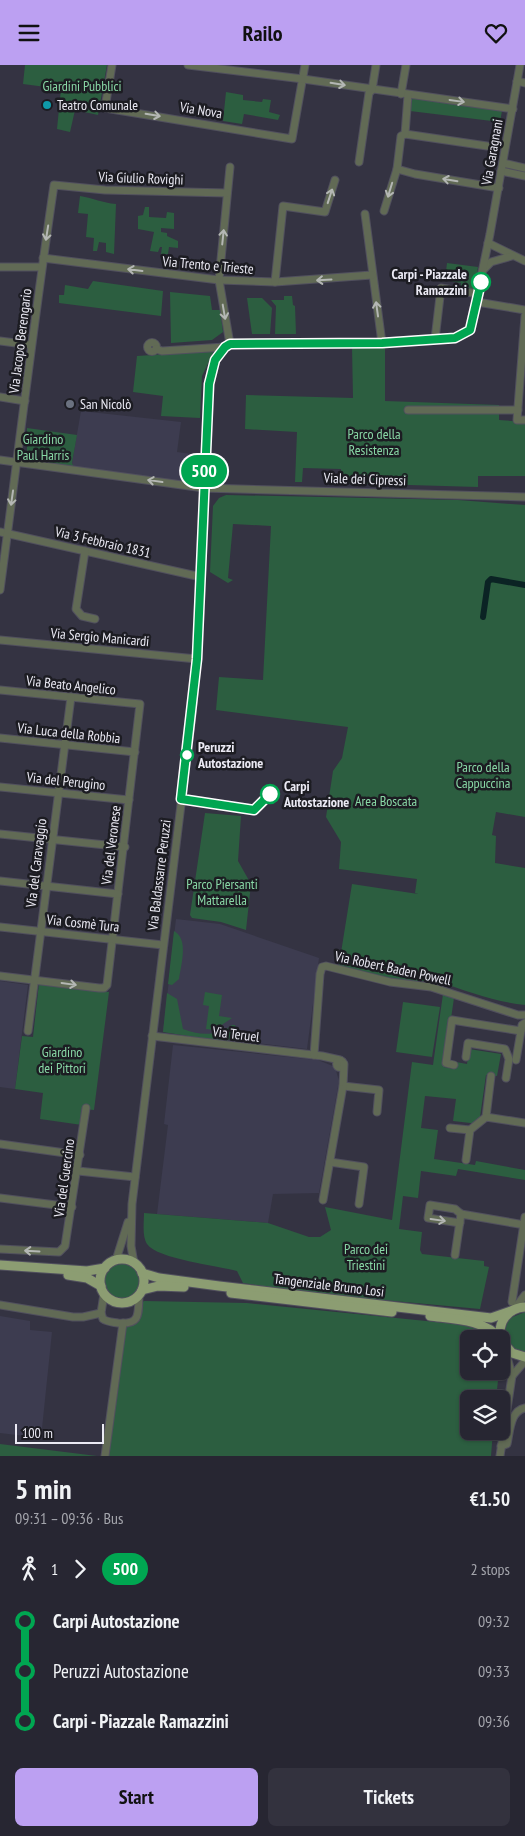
<!DOCTYPE html>
<html lang="en">
<head>
<meta charset="utf-8">
<style>
  :root { --surface:#272632; --page:#33323e; --text:#f1f3f6; --muted:#a4a5ac; --line:#43434d; --accent:#bca0f2 }
  body { margin:0; font-family:"PT Sans Narrow",sans-serif; background:var(--page); color:var(--text); height:100vh; display:flex; flex-direction:column; font-size:19px; white-space:nowrap }
  * { box-sizing:border-box; margin:0 }
  p { font-size:16px; color:var(--muted) }
  .icon { flex:none; width:28px; height:28px; fill:none; stroke:currentColor; stroke-width:2; stroke-linecap:round; stroke-linejoin:round }
  .map { position:relative; height:1391px; overflow:hidden }
  .details { display:flex; flex-direction:column; background:var(--surface); flex:1 }
  .details>* { flex:none }
  .badge { padding:0 10px; border-radius:16px; font-size:18px; line-height:32px }
  .tools { position:absolute; left:460px; top:1265px; display:grid; gap:10px }
  .tools a { display:grid; place-items:center; width:50px; height:50px; border-radius:8px; background:var(--surface); box-shadow:0 1px 4px #0004,0 0 0 1px var(--line); font-size:25px }
  .scale { position:absolute; left:15px; bottom:12px; width:89px; box-sizing:border-box; padding-left:5px; border:2px solid #ebeaf4; border-top:0; font-size:14px; line-height:18px; white-space:nowrap; color:#ebeaf4; -webkit-text-stroke:4px #1c1c22; paint-order:stroke }
  .map>.badge { position:absolute; translate:-50% -50%; box-shadow:0 0 0 2px #fff }
  .legs { display:flex; align-items:center; gap:8px; height:55px; padding:0 15px; font-size:16px }
  .legs p { margin-inline-start:auto }
  .headline { display:flex; align-items:center; justify-content:space-between; height:85px; padding:0 15px }
  h1 { font-size:28px; font-weight:600; line-height:38px }
  .button { display:flex; gap:10px; margin-top:auto; padding:10px 15px }
  .button a { flex:1; height:58px; border-radius:8px; background:var(--accent); color:#111; font-size:20px; font-weight:600; line-height:58px; text-align:center }
  .button a+a { background:var(--page); color:var(--text) }
  ul { padding:0 15px; list-style:none }
  li { display:flex; align-items:center; gap:18px; height:50px; font-size:19px }
  li i { display:grid; place-items:center; width:8px; height:100%; margin:0 6px; background:currentColor }
  li i::after { content:''; width:12px; height:12px; margin:-6px; border:4px solid; border-radius:50%; background:var(--surface) }
  li p { margin-inline-start:auto }
  li:first-child i { background:linear-gradient(#0000 50%,currentColor 0) }
  li:last-child i { background:linear-gradient(currentColor 50%,#0000 0) }
  header { display:flex; justify-content:space-between; align-items:center; height:65px; padding:0 15px; background:var(--accent); color:#111; font-size:22px; font-weight:600 }
  .map>svg:first-child { display:block }
</style>
</head>
<body>
<header><svg class="icon" aria-label="menu" viewBox="0 0 24 24"><path d="M4 6h16M4 12h16M4 18h16"/></svg>Railo<svg class="icon" aria-label="heart" viewBox="0 0 24 24"><path d="M12 20l-8-8c-3-5 5-10 8-4 3-6 11-1 8 4z"/></svg></header>
<div class="map">
<svg width="525" height="1391" viewBox="0 0 525 1391">
  <rect width="100%" height="100%" fill="#343342"/>
  <!-- built -->
  <g fill="#3d3c50">
    <polygon points="81,346 181,357 177,387 198,390 196,413 190,418 74,402 72,398"/>
    <polygon points="176,854 220,859 319,893 307,984 163,967"/>
    <polygon points="0,916 28,920 15,1024 0,1022"/>
    <polygon points="173,980 318,995 335,1002 339,1016 319,1128 273,1129 268,1158 157,1149 168,1060 164,1059"/>
    <polygon points="0,1251 30,1256 30,1265 52,1267 41,1373 0,1368"/>
  </g>
  <!-- green -->
  <g fill="#2c5e40">
    <polygon points="25,0 107,0 98,50 75,45 70,67 57,64 61,24 23,19"/>
    <polygon points="226,27 243,30 243,35 262,37 263,34 271,35 269,47 280,50 278,55 244,49 242,59 223,56"/>
    <polygon points="412,33 502,46 500,57 410,46"/>
    <path d="M80 131C94 133 102 138 116 139L114 189 106 187V178L99 177 97 186H93L94 173 86 172 88 149 78 148Z"/>
    <polygon points="145,142 149,142 149,152 166,153 167,147 174,148 174,164 161,163 161,167 167,168 167,171 178,176 178,183 169,182 168,189 161,189 162,182 160,182 158,187 150,186 154,167 138,164 138,151 143,150"/>
    <polygon points="447,198 478,202 474,225 460,224 461,218 445,215"/>
    <polygon points="93,216 163,226 161,251 59,238 59,230 64,230 65,220 88,224"/>
    <polygon points="170,227 210,231 212,245 220,245 223,267 212,275 171,278"/>
    <polygon points="284,231 292,231 293,240 295,241 296,269 275,269 276,241 271,235 284,235"/>
    <polygon points="247,233 262,233 272,243 270,269 252,269"/>
    <polygon points="385,280 385,336 499,340 499,355 525,357 525,411 478,411 478,422 341,418 341,404 303,403 302,417 295,417 297,367 245,364 246,330 353,333 352,281"/>
    <polygon points="214,286 202,311 200,353 161,351 163,331 133,327 137,291"/>
    <polygon points="27,363 77,370 72,398 74,402 27,395"/>
    <path d="M226 430 458 435 525 440V752L496 747 492 770 496 771 495 798 525 803V940C495 937 467 926 439 917V912C413 925 367 907 339 900L352 819 418 829 415 828 417 814 339 804 341 777 326 752 333 706 342 693 348 662 216 645 219 612 263 615 271 461 233 459 228 513 233 515 228 518 210 507 213 441 219 433Z"/>
    <polygon points="205,748 241,751 238,796 251,819 246,865 221,857 192,853 190,850"/>
    <path d="M174 866C189 874 181 900 179 914L172 920 168 919Z"/>
    <polygon points="39,918 109,927 94,1045 84,1044 82,1060 40,1054 43,1028 15,1024 22,971 33,972"/>
    <polygon points="205,927 222,930 219,951 232,953 214,965 206,964 209,941 203,940"/>
    <path d="M167 928 177 934 183 964C200 971 218 971 232 960H235L237 967 226 977 163 967Z"/>
    <path d="M443 929 454 933 444 1002 454 1004 456 997 467 999 469 984 501 989 497 1011 486 1010 479 1059 453 1056 456 1034 425 1031 421 1063 438 1065 434 1094 475 1100 476 1096 525 1105V1115L458 1104 456 1111 421 1106 418 1133 403 1131 399 1164 422 1167 420 1185 422 1189 484 1196V1201L489 1202 480 1244 308 1228 243 1218 237 1206C219 1201 157 1194 147 1179 142 1171 144 1157 144 1148L268 1158 309 1172H320L331 1165 325 1142 392 1155 412 997 433 1000Z"/>
    <polygon points="403,937 440,942 432,992 396,987"/>
    <circle cx="122" cy="1216" r="18"/>
    <polygon points="144,1236 247,1238 476,1261 480,1268 491,1274 469,1274 469,1306 499,1306 496,1334 469,1334 469,1366 493,1366 491,1391 105,1391 124,1261 136,1257 138,1242"/>
    <path d="M525 1247V1287C507 1284 500 1268 510 1253Z"/>
    <polygon points="0,1379 97,1391 0,1391"/>
  </g>
  <g fill="none" stroke-linecap="round" stroke-linejoin="round">
    <!-- canal -->
    <polyline stroke="#0b2324" stroke-width="6" points="483,552 488,517 491,514 525,520"/>
    <!-- minor-tunnel -->
    <polyline stroke="#4f4e5d" stroke-width="7" stroke-dasharray="7 3.5" stroke-linecap="butt" points="487,81 498,82"/>
    <!-- minor casing -->
    <g stroke="#51505e" stroke-width="9">
      <g id="minor">
        <polyline points="112,0 105,43 292,74 305,0"/>
        <polyline points="188,0 303,14 513,44"/>
        <polyline points="517,16 525,18"/>
        <polyline points="401,29 406,0"/>
        <polyline points="405,69 487,81"/>
        <polyline points="359,97 369,28 372,25 376,0"/>
        <polyline points="503,98 525,103"/>
        <polyline points="397,104 415,109 499,123"/>
        <polyline points="501,106 525,111"/>
        <polyline points="384,146 397,104 401,71 405,69 408,30"/>
        <polyline points="365,149 382,278"/>
        <polyline points="488,178 525,196"/>
        <polyline points="43,193 219,215 275,217 372,210"/>
        <polyline points="0,202 41,202"/>
        <polyline points="483,205 491,197 512,191"/>
        <polyline points="275,217 283,141 325,147 335,115"/>
        <polyline points="477,237 525,245"/>
        <polyline points="525,251 517,355 525,355"/>
        <polyline points="435,274 441,223 479,229"/>
        <polyline points="0,276 31,280"/>
        <circle cx="152" cy="282" r="4.5"/>
        <polyline points="230,279 219,215 230,102"/>
        <polyline points="156,284 162,286 225,282"/>
        <polyline points="0,332 25,336"/>
        <polyline points="408,345 518,345"/>
        <polyline points="0,395 204,423 525,432"/>
        <polyline points="0,467 201,512"/>
        <polyline points="85,486 76,544 82,551 95,554"/>
        <path d="M0 525C18 390 34 255 54 120L105 125 227 128"/>
        <polyline points="0,575 197,594"/>
        <polyline points="0,625 140,639 107,920 104,923 99,923 0,911"/>
        <polyline points="0,673 135,687"/>
        <polyline points="0,722 129,735"/>
        <polyline points="0,769 125,782"/>
        <polyline points="0,816 118,829"/>
        <polyline points="0,862 163,880"/>
        <polyline points="28,966 71,632"/>
        <polyline points="521,966 522,960 525,958"/>
        <polyline points="152,971 322,991 340,995"/>
        <polyline points="314,990 320,909 322,902 326,901 390,917 431,922 518,950 525,950"/>
        <polyline points="466,992 468,978 505,984 509,994 506,1013"/>
        <circle cx="340" cy="999" r="3.5"/>
        <polyline points="454,1000 446,998 452,955 521,966 516,995"/>
        <polyline points="343,1021 379,1025 377,1047"/>
        <polyline points="486,1052 491,1011"/>
        <polyline points="450,1063 470,1065"/>
        <polyline points="0,1079 80,1090"/>
        <polyline points="466,1095 470,1065 486,1052 525,1058"/>
        <polyline points="330,1097 364,1102 359,1139"/>
        <polyline points="78,1106 135,1112"/>
        <polyline points="0,1133 72,1142"/>
        <polyline points="323,1135 343,1021 344,999"/>
        <polyline points="460,1158 428,1153 430,1140 455,1144 461,1149"/>
        <polyline points="0,1184 59,1187 65,1181 86,1043"/>
        <polyline points="455,1190 461,1149 525,1160"/>
        <polyline points="116,1195 128,1157"/>
        <path d="M134 1198 131 1181 132 1139 192 650 197 594 209 319C213 304 215 287 230 279L382 278 455 273 470 265 490 169 520 0"/>
        <path d="M104 1229 101 1248 103 1254C107 1257 112 1257 118 1258 141 1260 138 1249 139 1230"/>
        <polyline points="512,1237 525,1152"/>
        <polyline points="0,1240 73,1252 83,1252 101,1248"/>
        <polyline points="515,1243 525,1230"/>
        <polyline points="512,1311 525,1296"/>
        <path d="M501 1381 507 1379C510 1366 510 1346 525 1343"/>
        <polyline points="105,1391 123,1258"/>
        <polyline points="500,1391 512,1311 505,1284"/>
      </g>
    </g>
    <!-- major casing -->
    <g stroke="#51505e" stroke-width="11">
      <g id="major">
        <circle cx="122" cy="1216" r="22"/>
        <polyline points="0,1200 87,1206 105,1203"/>
        <polyline points="142,1208 159,1213 219,1221 491,1253 511,1246"/>
        <polyline points="68,1210 87,1213 101,1221"/>
        <polyline points="142,1225 158,1221 184,1222"/>
        <polyline points="231,1228 392,1247"/>
        <path d="M430 1251C453 1254 485 1254 500 1274"/>
        <path d="M501 1274C497 1257 508 1243 525 1242"/>
        <polyline points="501,1275 512,1288 525,1292"/>
      </g>
    </g>
    <!-- minor -->
    <use href="#minor" stroke="#616a55" stroke-width="7"/>
    <!-- major -->
    <use href="#major" stroke="#8c9d72" stroke-width="9"/>
  </g>
  <!-- one-way arrows -->
  <defs><path id="oneway-shaft" d="M-6 0H5M1.5-3L5.5 0L1.5 3" fill="none" stroke-width="1.6" stroke-linecap="round" stroke-linejoin="round" transform="scale(1.25)"/></defs>
  <g stroke="#b4b7b4">
    <use href="#oneway-shaft" transform="translate(338 19) rotate(9)"/>
    <use href="#oneway-shaft" transform="translate(457 36) rotate(8)"/>
    <use href="#oneway-shaft" transform="translate(153 50) rotate(9)"/>
    <use href="#oneway-shaft" transform="translate(450 115) rotate(-171)"/>
    <use href="#oneway-shaft" transform="translate(390 125) rotate(107)"/>
    <use href="#oneway-shaft" transform="translate(330 131) rotate(-72)"/>
    <use href="#oneway-shaft" transform="translate(47 168) rotate(99)"/>
    <use href="#oneway-shaft" transform="translate(223 172) rotate(-84)"/>
    <use href="#oneway-shaft" transform="translate(135 205) rotate(-173)"/>
    <use href="#oneway-shaft" transform="translate(324 215) rotate(177)"/>
    <use href="#oneway-shaft" transform="translate(377 244) rotate(-98)"/>
    <use href="#oneway-shaft" transform="translate(224 247) rotate(80)"/>
    <use href="#oneway-shaft" transform="translate(155 416) rotate(-172)"/>
    <use href="#oneway-shaft" transform="translate(12 433) rotate(98)"/>
    <use href="#oneway-shaft" transform="translate(69 919) rotate(8)"/>
    <use href="#oneway-shaft" transform="translate(438 1155) rotate(8)"/>
    <use href="#oneway-shaft" transform="translate(32 1186) rotate(-177)"/>
  </g>
  <g fill="none" stroke-linecap="round" stroke-linejoin="round">
    <!-- line-1 casing -->
    <g stroke="#fff" stroke-width="11">
      <polyline id="line-1" points="270,729 254,745 181,734 197,594 209,319 215,295 225,282 230,279 382,278 455,273 470,265 481,217"/>
    </g>
    <!-- line-1 -->
    <use href="#line-1" stroke="#00a651" stroke-width="8"/>
  </g>
  <!-- markers -->
  <circle fill="#0f9aa8" stroke="#1c1c22" stroke-width="2" cx="47" cy="40" r="5"/>
  <g fill="#fff" stroke="#00a651" stroke-width="2.5">
    <circle cx="481" cy="217" r="9"/>
    <circle cx="187" cy="690" r="6"/>
    <circle cx="270" cy="729" r="9"/>
  </g>
  <circle fill="#6b7280" stroke="#1c1c22" stroke-width="2" cx="70" cy="339" r="5"/>
  <g text-anchor="middle" stroke-width="5" stroke-linejoin="round" paint-order="stroke">
    <!-- park labels -->
    <g font-size="14" fill="#89d8a6" stroke="#1c1c22">
      <text x="82" y="26">Giardini Pubblici</text>
      <text x="374" y="374">Parco della<tspan x="374" dy="16">Resistenza</tspan></text>
      <text x="43" y="379">Giardino<tspan x="43" dy="16">Paul Harris</tspan></text>
      <text x="483" y="707">Parco della<tspan x="483" dy="16">Cappuccina</tspan></text>
      <text x="386" y="741">Area Boscata</text>
      <text x="222" y="824">Parco Piersanti<tspan x="222" dy="16">Mattarella</tspan></text>
      <text x="62" y="992">Giardino<tspan x="62" dy="16">dei Pittori</tspan></text>
      <text x="366" y="1189">Parco dei<tspan x="366" dy="16">Triestini</tspan></text>
    </g>
    <!-- poi labels -->
    <g font-size="14" fill="#ebeaf4" stroke="#1c1c22" text-anchor="start">
      <text x="57" y="45">Teatro Comunale</text>
      <text x="80" y="344">San Nicolò</text>
    </g>
    <!-- street labels -->
    <g font-size="14" fill="#ebeaf4" stroke="#1c1c22">
      <text transform="translate(201 45) rotate(9)" y="5">Via Nova</text>
      <text transform="translate(492 87) rotate(-80)" y="5">Via Garagnani</text>
      <text transform="translate(141 113) rotate(2)" y="5">Via Giulio Rovighi</text>
      <text transform="translate(208 200) rotate(5)" y="5">Via Trento e Trieste</text>
      <text transform="translate(20 276) rotate(-83)" y="5">Via Jacopo Berengario</text>
      <text transform="translate(365 414) rotate(2)" y="5">Viale dei Cipressi</text>
      <text transform="translate(103 477) rotate(13)" y="5">Via 3 Febbraio 1831</text>
      <text transform="translate(100 572) rotate(5)" y="5">Via Sergio Manicardi</text>
      <text transform="translate(71 620) rotate(6)" y="5">Via Beato Angelico</text>
      <text transform="translate(69 668) rotate(6)" y="5">Via Luca della Robbia</text>
      <text transform="translate(66 716) rotate(6)" y="5">Via del Perugino</text>
      <text transform="translate(111 780) rotate(-83)" y="5">Via del Veronese</text>
      <text transform="translate(36 798) rotate(-83)" y="5">Via del Caravaggio</text>
      <text transform="translate(159 810) rotate(-83)" y="5">Via Baldassarre Peruzzi</text>
      <text transform="translate(83 858) rotate(6)" y="5">Via Cosmè Tura</text>
      <text transform="translate(393 903) rotate(12)" y="5">Via Robert Baden Powell</text>
      <text transform="translate(236 969) rotate(7)" y="5">Via Teruel</text>
      <text transform="translate(64 1113) rotate(-82)" y="5">Via del Guercino</text>
      <text transform="translate(329 1220) rotate(7)" y="5">Tangenziale Bruno Losi</text>
    </g>
    <!-- stop labels -->
    <g font-size="14" font-weight="bold" fill="#ebeaf4" stroke="#1c1c22" text-anchor="start">
      <text x="467" y="214" text-anchor="end">Carpi - Piazzale<tspan x="467" dy="16">Ramazzini</tspan></text>
      <text x="198" y="687">Peruzzi<tspan x="198" dy="16">Autostazione</tspan></text>
      <text x="284" y="726">Carpi<tspan x="284" dy="16">Autostazione</tspan></text>
    </g>
  </g>
</svg>
<div class="tools">
<a><svg class="icon" aria-label="locate" viewBox="0 0 24 24"><circle cx="12" cy="12" r="6"/><path d="M12 2v4M12 18v4M2 12h4M18 12h4"/></svg></a>
<a><svg class="icon" aria-label="layers" viewBox="0 0 24 24"><path d="M12 4l9 5-9 5-9-5zM3 14l9 5 9-5"/></svg></a>
</div>
<div class="scale">100 m</div>
<b class="badge" style="left:204px;top:406px;background:#00a651;color:#fff">500</b>
</div>
<section class="details">
<div class="headline"><div><h1>5 min</h1><p>09:31 – 09:36 · Bus</p></div><b>€1.50</b></div>
<div class="legs"><svg class="icon" aria-label="walk" viewBox="0 0 24 24"><circle cx="13" cy="4" r="2"/><path d="M13 8l-2 6 4 7M11 14l-3 7M7 12l3-4h3l4 4"/></svg>1<svg class="icon" aria-label="forward" viewBox="0 0 24 24"><path d="M9 5l7 7-7 7"/></svg><b class="badge" style="background:#00a651;color:#fff">500</b><p>2 stops</p></div>
<ul>
<li><i style="color:#00a651"></i><b>Carpi Autostazione</b><p>09:32</p></li>
<li><i style="color:#00a651"></i><span>Peruzzi Autostazione</span><p>09:33</p></li>
<li><i style="color:#00a651"></i><b>Carpi - Piazzale Ramazzini</b><p>09:36</p></li>
</ul>
<div class="button"><a>Start</a><a>Tickets</a></div>
</section>
</body>
</html>
